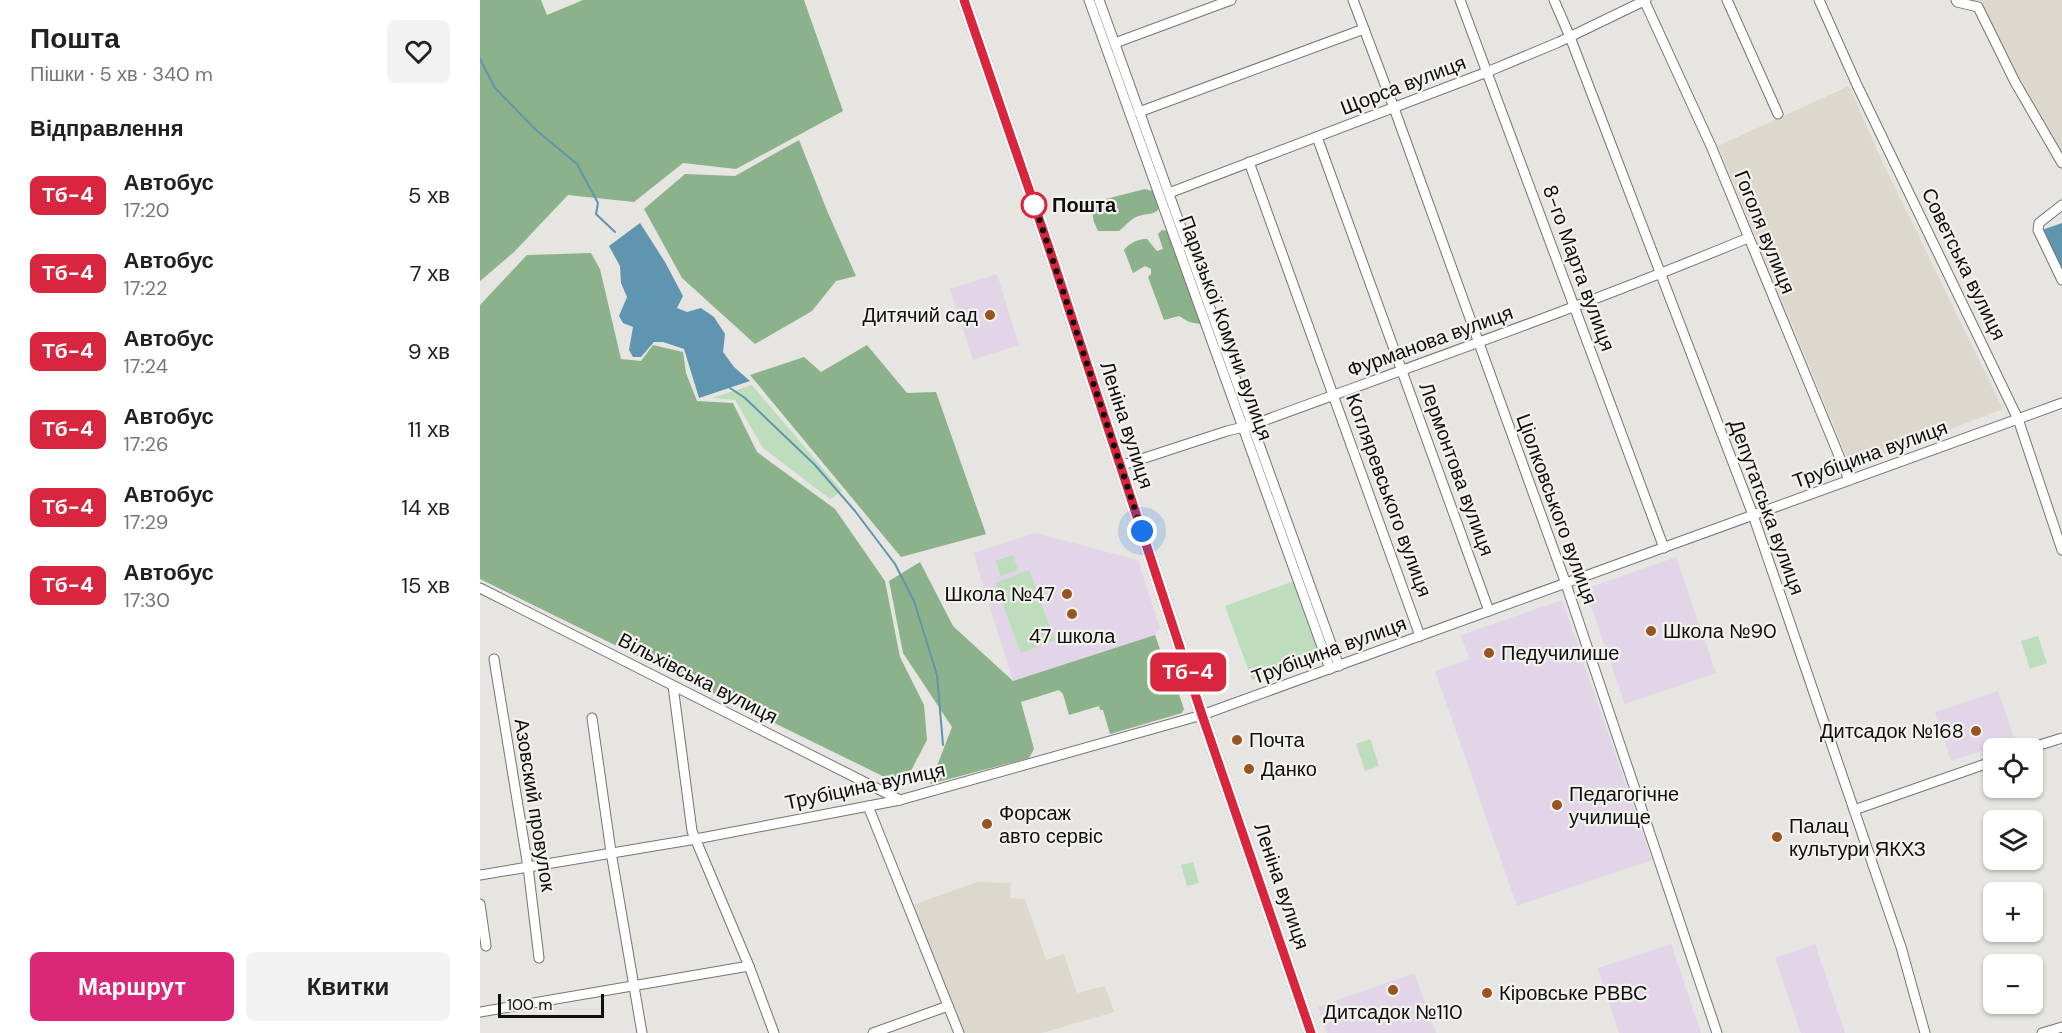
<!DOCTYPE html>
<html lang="uk">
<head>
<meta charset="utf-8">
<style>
  :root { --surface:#fff; --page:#f2f2f2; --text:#202124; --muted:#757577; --accent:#db2777 }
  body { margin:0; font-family:"DM Sans",sans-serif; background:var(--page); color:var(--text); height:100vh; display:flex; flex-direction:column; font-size:22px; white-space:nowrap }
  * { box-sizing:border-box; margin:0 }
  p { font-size:20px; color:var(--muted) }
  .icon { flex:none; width:33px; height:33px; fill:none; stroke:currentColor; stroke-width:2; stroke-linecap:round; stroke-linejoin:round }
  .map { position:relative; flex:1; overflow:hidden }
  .side { display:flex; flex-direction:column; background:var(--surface); width:480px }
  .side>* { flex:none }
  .badge { padding:0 12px; border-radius:9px; font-size:21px; line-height:39px }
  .tools { position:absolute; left:1503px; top:738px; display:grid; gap:12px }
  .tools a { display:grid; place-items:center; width:60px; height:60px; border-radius:9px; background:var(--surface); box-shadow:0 2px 4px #0004; font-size:30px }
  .scale { position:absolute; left:18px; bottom:15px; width:106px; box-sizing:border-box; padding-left:6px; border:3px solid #0f0f0e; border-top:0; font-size:16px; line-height:21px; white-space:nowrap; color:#0f0f0e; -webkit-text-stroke:4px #f3f2ee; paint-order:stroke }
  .you { position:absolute; width:30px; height:30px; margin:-15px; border:4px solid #fff; border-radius:50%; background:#1a73e8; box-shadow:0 0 0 9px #1a73e833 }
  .map>.badge { position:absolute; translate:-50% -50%; box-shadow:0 0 0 3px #fff }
  h2 { padding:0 30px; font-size:22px; line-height:54px }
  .round { display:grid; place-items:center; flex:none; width:63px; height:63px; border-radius:9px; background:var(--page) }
  .overview { display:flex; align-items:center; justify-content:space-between; height:102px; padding:0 30px }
  h1 { font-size:28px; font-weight:600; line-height:45px }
  .action { display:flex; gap:12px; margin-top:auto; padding:12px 30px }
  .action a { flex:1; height:69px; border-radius:9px; background:var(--accent); color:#fff; font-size:24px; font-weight:600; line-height:69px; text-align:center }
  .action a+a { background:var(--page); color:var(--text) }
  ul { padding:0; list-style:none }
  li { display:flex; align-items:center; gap:18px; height:78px; padding:0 30px }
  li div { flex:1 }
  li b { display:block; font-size:22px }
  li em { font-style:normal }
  li .badge { min-width:66px; font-weight:700; text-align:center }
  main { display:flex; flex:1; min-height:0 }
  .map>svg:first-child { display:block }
</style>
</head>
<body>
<main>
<section class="side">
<div class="overview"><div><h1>Пошта</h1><p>Пішки · 5 хв · 340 m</p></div><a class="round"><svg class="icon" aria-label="heart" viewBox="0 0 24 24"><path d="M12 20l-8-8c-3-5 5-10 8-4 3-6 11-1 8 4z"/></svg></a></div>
<h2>Відправлення</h2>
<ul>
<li><span class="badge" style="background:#d7263d;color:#fff">Тб-4</span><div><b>Автобус</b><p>17:20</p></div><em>5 хв</em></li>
<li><span class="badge" style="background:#d7263d;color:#fff">Тб-4</span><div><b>Автобус</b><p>17:22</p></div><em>7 хв</em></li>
<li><span class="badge" style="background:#d7263d;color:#fff">Тб-4</span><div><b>Автобус</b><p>17:24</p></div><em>9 хв</em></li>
<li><span class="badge" style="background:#d7263d;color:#fff">Тб-4</span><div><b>Автобус</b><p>17:26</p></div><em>11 хв</em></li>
<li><span class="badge" style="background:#d7263d;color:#fff">Тб-4</span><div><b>Автобус</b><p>17:29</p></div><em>14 хв</em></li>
<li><span class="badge" style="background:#d7263d;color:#fff">Тб-4</span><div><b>Автобус</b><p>17:30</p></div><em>15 хв</em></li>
</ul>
<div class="action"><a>Маршрут</a><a>Квитки</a></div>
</section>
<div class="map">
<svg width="1582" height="1033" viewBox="0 0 1582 1033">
  <rect width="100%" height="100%" fill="#e6e5e1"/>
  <!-- built -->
  <g fill="#dcd8cd">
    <polygon points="1484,0 1582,0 1582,157 1540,88 1498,5"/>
    <polygon points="1369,86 1402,161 1523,409 1371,467 1238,146"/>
    <polygon points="497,882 531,883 530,898 545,899 566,960 584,954 597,993 625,986 634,1012 562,1033 484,1033 433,905"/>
  </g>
  <!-- education -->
  <g fill="#e3d5e8">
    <polygon points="517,274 539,345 493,360 470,289"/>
    <polygon points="555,533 658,560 680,628 675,635 533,681 493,553"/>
    <polygon points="1196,557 1236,673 1145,704 1105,589"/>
    <polygon points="1082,600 1172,860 1037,906 955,671 989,659 981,635"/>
    <polygon points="1518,691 1535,740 1471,761 1455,712"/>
    <polygon points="1191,944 1221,1033 1139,1033 1118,968"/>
    <polygon points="1335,944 1365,1033 1321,1033 1295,958"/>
    <polygon points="934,973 956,1033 847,1033 838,1007"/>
  </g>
  <!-- green -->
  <g fill="#beddbd">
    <polygon points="272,385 362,491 350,499 283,448 255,400 232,398"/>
    <polygon points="533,555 538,570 521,576 516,561"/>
    <polygon points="549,570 575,640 541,653 515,583"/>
    <polygon points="814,581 841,655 772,680 745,606"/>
    <polygon points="1558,636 1567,663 1550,669 1541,641"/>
    <polygon points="890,739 899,766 885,771 876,744"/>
    <polygon points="713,862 719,883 707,886 701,865"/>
  </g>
  <!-- forest -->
  <g fill="#8bb28b">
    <polygon points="0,0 61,0 67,15 103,0 324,0 363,111 256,169 203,163 154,202 88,195 34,252 0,281"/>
    <polygon points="319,140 348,213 376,276 356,281 332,311 275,344 202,278 164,209 205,174 255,176"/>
    <path d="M665 189 676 192C686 220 669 210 654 218 649 221 644 227 639 231H618L614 222 611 206 614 202Z"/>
    <path d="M682 230 688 231 722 322 720 324 709 322 699 316 684 320 668 277 671 274V269L665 266 653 273 644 250C648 244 659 238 667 239L677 251 683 249 678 234Z"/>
    <polygon points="111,253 120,269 141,359 161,361 173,345 203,352 206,373 217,401 253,403 277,452 355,509 405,581 420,657 444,705 447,740 423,786 0,579 0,305 47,255"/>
    <polygon points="387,345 427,393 456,392 506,534 421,557 270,375 324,357 341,372"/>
    <polygon points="440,562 473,626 533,681 675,635 693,686 696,686 704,709 702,713 630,734 623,710 620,710 619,706 589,715 583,694 579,690 541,702 554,749 549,758 450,784 472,727 423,653 409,581"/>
  </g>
  <!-- water -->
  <g fill="#6095af">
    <polygon points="160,223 185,262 203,296 197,308 207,312 221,308 234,317 245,334 243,352 254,367 270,381 219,398 204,349 183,342 174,342 161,357 153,357 149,350 153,327 143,323 139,316 147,297 141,283 140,266 129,246"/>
    <polygon points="1582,223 1582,271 1562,230"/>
  </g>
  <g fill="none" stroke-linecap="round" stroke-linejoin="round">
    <!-- stream -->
    <g stroke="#6095af" stroke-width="2">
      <polyline points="0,59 15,88 56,130 97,164 118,203 116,214 135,232"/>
      <polyline points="250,388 265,398 335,465 375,511 415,564 434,601 457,675 463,745"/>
    </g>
    <!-- minor casing -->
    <g stroke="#767471" stroke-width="11">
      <g id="minor">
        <polyline points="609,0 850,669"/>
        <polyline points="619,0 859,666"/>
        <polyline points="873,0 914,108 1086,584 1237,1033"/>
        <polyline points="980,0 1184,548"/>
        <polyline points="1074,0 1090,37 1273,515 1421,947 1445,1033"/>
        <polyline points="1164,0 1231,146 1369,480"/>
        <polyline points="1247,0 1298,114"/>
        <polyline points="1339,0 1377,85 1538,419 1582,550"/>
        <polyline points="1476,0 1477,2 1498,7 1535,82 1582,163"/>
        <polyline points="635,43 751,0"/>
        <polyline points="659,112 884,29"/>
        <polyline points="837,137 1009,611"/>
        <polyline points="769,162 940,636"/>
        <polyline points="689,193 1007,72 1079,42 1166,0"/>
        <polyline points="1582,205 1559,223 1558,230 1582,280"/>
        <path d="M640 466 747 431 772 425C938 364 1104 306 1268 238"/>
        <polyline points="0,588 420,800"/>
        <polyline points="14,659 48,867 59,958"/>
        <polyline points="193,686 212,831 269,966 294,1033"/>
        <polyline points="112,718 131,852 162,1033"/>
        <polyline points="1550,748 1582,738"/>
        <polyline points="388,806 479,1033"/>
        <polyline points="1374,810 1514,761"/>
        <polyline points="0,875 216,839 420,800 722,715 1582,403"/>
        <polyline points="0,904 6,946"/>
        <polyline points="0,1012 269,966"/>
        <polyline points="393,1033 468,1006"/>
        <polyline points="1562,1033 1582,1027"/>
      </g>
    </g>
    <!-- major casing -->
    <g stroke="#767471" stroke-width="14">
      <polyline id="major" points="484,0 569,248 722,715 831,1033"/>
    </g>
    <!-- minor -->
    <use href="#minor" stroke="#fff" stroke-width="9"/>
    <!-- major -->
    <use href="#major" stroke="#fff" stroke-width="12"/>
  </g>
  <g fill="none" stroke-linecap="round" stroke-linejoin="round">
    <!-- line casing -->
    <g stroke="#fff" stroke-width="14">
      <polyline id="line" points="484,0 569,248 722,715 831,1033"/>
    </g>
    <!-- line -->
    <use href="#line" stroke="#d7263d" stroke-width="9"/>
    <!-- walk -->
    <polyline stroke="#0f0f0e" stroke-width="6" stroke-dasharray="0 10.8" points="554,205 552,197 662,531"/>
  </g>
  <!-- markers -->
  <circle fill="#fff" stroke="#d7263d" stroke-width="3" cx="554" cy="205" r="12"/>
  <g fill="#975522" stroke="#f3f2ee" stroke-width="2">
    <circle cx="510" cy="315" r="6"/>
    <circle cx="587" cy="594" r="6"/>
    <circle cx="592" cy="614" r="6"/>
    <circle cx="1171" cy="631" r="6"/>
    <circle cx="1009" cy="653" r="6"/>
    <circle cx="1496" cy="731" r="6"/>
    <circle cx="757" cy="740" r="6"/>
    <circle cx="769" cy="769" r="6"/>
    <circle cx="1077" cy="805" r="6"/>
    <circle cx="507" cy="824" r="6"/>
    <circle cx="1297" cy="837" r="6"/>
    <circle cx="913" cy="990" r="6"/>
    <circle cx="1007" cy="993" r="6"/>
  </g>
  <g text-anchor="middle" stroke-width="4.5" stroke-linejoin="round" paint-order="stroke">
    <!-- street labels -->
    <g font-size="20" fill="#0f0f0e" stroke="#f3f2ee">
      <text transform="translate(923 85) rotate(-21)" y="7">Щорса вулиця</text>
      <text transform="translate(1285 232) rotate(68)" y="7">Гоголя вулиця</text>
      <text transform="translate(1484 264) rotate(64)" y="7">Советська вулиця</text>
      <text transform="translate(1099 268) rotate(70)" y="7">8-го Марта вулиця</text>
      <text transform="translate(746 328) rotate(70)" y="7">Паризької Комуни вулиця</text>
      <text transform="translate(950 341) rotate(-20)" y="7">Фурманова вулиця</text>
      <text transform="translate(647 425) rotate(72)" y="7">Леніна вулиця</text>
      <text transform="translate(1390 454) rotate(-20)" y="7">Трубіцина вулиця</text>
      <text transform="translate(977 469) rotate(70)" y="7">Лермонтова вулиця</text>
      <text transform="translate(909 495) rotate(70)" y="7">Котляревського вулиця</text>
      <text transform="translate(1287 507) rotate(70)" y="7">Депутатська вулиця</text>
      <text transform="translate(1077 509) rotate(70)" y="7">Ціолковського вулиця</text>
      <text transform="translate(849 650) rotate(-20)" y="7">Трубіцина вулиця</text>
      <text transform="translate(218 678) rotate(27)" y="7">Вільхівська вулиця</text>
      <text transform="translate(385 786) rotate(-12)" y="7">Трубіцина вулиця</text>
      <text transform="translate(55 805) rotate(81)" y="7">Азовский провулок</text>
      <text transform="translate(802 886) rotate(71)" y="7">Леніна вулиця</text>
    </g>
    <!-- stop labels -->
    <g font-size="20" font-weight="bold" fill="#0f0f0e" stroke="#f3f2ee" text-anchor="start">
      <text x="572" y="212">Пошта</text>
    </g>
    <!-- poi labels -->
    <g font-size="20" fill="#0f0f0e" stroke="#f3f2ee" text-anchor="start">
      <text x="498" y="322" text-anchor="end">Дитячий сад</text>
      <text x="575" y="601" text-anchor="end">Школа №47</text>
      <text x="1183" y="638">Школа №90</text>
      <text x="592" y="643" text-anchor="middle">47 школа</text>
      <text x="1021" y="660">Педучилише</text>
      <text x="1484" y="738" text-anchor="end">Дитсадок №168</text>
      <text x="769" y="747">Почта</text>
      <text x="781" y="776">Данко</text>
      <text x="1089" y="801">Педагогічне<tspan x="1089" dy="23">училище</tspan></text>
      <text x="519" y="820">Форсаж<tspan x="519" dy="23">авто сервіс</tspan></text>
      <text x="1309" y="833">Палац<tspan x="1309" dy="23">культури ЯКХЗ</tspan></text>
      <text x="1019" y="1000">Кіровське РВВС</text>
      <text x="913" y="1019" text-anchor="middle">Дитсадок №110</text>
    </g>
  </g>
</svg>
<div class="tools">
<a><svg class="icon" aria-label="locate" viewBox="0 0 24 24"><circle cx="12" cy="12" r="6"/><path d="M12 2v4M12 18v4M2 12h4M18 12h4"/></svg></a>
<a><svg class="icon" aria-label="layers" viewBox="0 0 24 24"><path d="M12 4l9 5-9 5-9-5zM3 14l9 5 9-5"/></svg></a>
<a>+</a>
<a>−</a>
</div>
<div class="scale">100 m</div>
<div class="you" style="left:662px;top:531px"></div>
<b class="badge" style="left:708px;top:672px;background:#d7263d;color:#fff">Тб-4</b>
</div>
</main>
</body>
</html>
